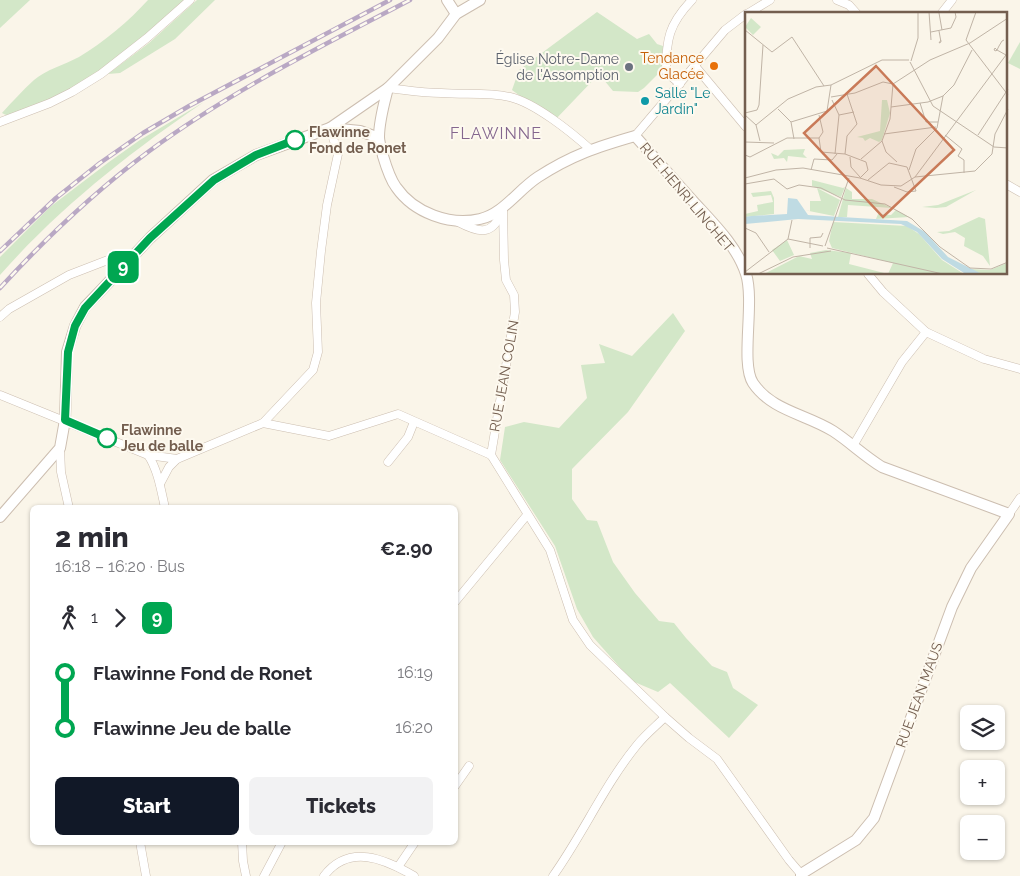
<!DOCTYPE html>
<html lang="en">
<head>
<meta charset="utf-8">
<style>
  :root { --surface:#fff; --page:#f2f2f3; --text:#2b2b33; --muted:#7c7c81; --accent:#111827 }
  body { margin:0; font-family:Raleway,sans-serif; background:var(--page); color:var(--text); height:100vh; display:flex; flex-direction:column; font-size:19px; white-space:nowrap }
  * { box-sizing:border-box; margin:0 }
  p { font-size:16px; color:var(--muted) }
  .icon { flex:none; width:28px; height:28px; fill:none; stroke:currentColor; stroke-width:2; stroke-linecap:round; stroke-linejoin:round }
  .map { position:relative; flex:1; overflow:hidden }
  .details { position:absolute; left:30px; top:505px; width:428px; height:340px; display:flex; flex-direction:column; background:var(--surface); border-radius:8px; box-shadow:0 1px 4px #0004 }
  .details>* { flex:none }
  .badge { padding:0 10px; border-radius:8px; font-size:18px; line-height:32px }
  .buttons { position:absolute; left:960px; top:705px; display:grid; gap:10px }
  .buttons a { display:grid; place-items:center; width:45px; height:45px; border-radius:8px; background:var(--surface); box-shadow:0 1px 4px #0004; font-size:25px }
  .map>.badge { position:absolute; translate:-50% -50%; box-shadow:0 0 0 2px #fff }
  .legs { display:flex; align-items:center; gap:8px; height:55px; padding:0 25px; font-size:16px }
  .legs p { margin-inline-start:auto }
  .head { display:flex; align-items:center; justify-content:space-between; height:85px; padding:0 25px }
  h1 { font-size:28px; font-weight:800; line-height:38px }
  .cta { display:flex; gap:10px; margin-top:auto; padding:10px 25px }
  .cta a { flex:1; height:58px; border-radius:8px; background:var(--accent); color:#fff; font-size:20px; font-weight:800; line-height:58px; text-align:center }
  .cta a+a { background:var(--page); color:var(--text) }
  ul { padding:0 25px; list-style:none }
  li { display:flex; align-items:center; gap:18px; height:55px; font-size:19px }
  li i { display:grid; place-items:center; width:8px; height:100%; margin:0 6px; background:currentColor }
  li i::after { content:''; width:12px; height:12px; margin:-6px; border:4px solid; border-radius:50%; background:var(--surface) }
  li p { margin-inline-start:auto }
  li:first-child i { background:linear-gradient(#0000 50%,currentColor 0) }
  li:last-child i { background:linear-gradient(currentColor 50%,#0000 0) }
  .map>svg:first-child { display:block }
</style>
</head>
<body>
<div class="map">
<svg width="1020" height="876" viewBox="0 0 1020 876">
  <rect width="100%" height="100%" fill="#faf5e9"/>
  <!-- green -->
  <g fill="#d3e7c8">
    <polygon points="0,0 30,0 0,28"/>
    <path d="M148 0H190L101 74 12 118 2 113C12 102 23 90 34 80 47 69 64 65 79 57 103 43 130 20 148 0Z"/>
    <polygon points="197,0 215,0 175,39 120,73 108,74 149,43"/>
    <polygon points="597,12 637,39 649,34 657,44 663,46 662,61 661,62 663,69 644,88 638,92 613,91 599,74 554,121 512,90 519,70"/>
    <polygon points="1020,42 1020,69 1008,63"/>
    <path d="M204 102C130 152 59 208 0 275V257L50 207 109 162 140 140Z"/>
    <polygon points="673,313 685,331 628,412 572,469 572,499 587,520 597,521 613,562 635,593 659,621 674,623 686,638 712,666 727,672 733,688 758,705 729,738 670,683 658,692 632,681 593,637 577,609 555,546 500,460 505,427 524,422 559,428 587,398 581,365 605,363 599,344 632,356"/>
  </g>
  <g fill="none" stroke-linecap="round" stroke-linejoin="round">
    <!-- minor casing -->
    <g stroke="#ccbeb0" stroke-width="9">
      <g id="minor">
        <polyline points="837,0 849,5 857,14"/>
        <polyline points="747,14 770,0"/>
        <polyline points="941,14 952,0"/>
        <polyline points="695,66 746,127"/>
        <path d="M680 84 666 72C666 39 669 24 692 0"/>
        <path d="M388 88C406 90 423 93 441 93 464 95 487 92 510 97 535 103 571 132 590 149"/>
        <polyline points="0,122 50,103 72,92 101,74 147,38 190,0"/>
        <polyline points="635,136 725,30 746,14"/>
        <polyline points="1006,184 1020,192"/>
        <path d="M458 222C477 232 492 237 501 213"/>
        <polyline points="868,274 883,292 926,332 984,359 1020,369"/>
        <polyline points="0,317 9,309 69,275 113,258 131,258"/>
        <path d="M0 395 148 455C158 470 161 490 165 508"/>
        <polyline points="263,423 329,436 398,414 491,455"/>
        <polyline points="853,446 902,362 926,332"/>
        <polyline points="60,448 61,472 69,508"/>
        <polyline points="148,455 177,459"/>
        <polyline points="491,455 550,550 573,620 590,645 665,717 689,738 717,759 789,860 801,874"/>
        <polyline points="491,455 515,312 514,295 506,280 504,260 503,208"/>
        <polyline points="388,462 408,437 414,422"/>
        <polyline points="160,484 169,467 177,459 263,423 313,370 318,352 316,303 321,251 327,205 338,154 330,128"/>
        <polyline points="1009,514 1020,498"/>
        <polyline points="455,602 527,515"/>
        <polyline points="455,786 469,766"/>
        <polyline points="140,842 146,876"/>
        <polyline points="242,842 243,861 246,876"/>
        <polyline points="398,867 415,842"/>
        <polyline points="264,876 282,842"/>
        <path d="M324 876C349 843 385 859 414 876"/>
        <path d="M553 876C583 834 605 784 637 745 645 735 656 726 665 717"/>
      </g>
    </g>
    <!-- tertiary casing -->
    <g stroke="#ccbeb0" stroke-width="12">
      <g id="tertiary">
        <polyline points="447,0 456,14"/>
        <path d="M388 88C384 104 379 121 379 137 379 143 382 150 383 156 386 166 390 179 396 187 414 213 450 226 480 219 503 214 518 190 538 177 572 155 597 147 635 136 655 158 674 180 693 201 713 223 737 246 746 274 755 303 740 363 753 383 772 411 806 414 833 431 850 442 864 456 882 467L1009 514 971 568 952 607 874 818 856 840 801 874V876"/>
        <polyline points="330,128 360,131 379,138"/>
        <polyline points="0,517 60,448 65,420 67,352 75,326 85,307 107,284 150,238 213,180 256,155 330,128 388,88 438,38 456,14 480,0"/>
      </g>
    </g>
    <!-- minor -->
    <use href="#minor" stroke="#fff" stroke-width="8"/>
    <!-- tertiary -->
    <use href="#tertiary" stroke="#fff" stroke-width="10"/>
    <!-- rail casing -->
    <g stroke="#b9a8c4" stroke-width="4.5">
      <g id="rail">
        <polyline points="0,251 56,198 100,163 143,133 189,106 390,0"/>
        <path d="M0 288C45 239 94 192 148 152 229 92 320 47 410 0"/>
      </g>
    </g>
    <!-- rail -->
    <use href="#rail" stroke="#fdf9ef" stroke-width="2.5" stroke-dasharray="8" stroke-linecap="butt"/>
  </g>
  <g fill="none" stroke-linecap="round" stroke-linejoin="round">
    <!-- line-1 casing -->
    <g stroke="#fff" stroke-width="11">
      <polyline id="line-1" points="107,438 65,420 68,352 75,326 85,308 150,238 214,180 256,155 295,140"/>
    </g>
    <!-- line-1 -->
    <use href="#line-1" stroke="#00a651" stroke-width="8"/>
  </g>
  <!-- markers -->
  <circle fill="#e8710a" stroke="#fdf9ef" stroke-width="2" cx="714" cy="66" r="5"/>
  <circle fill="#6b7280" stroke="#fdf9ef" stroke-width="2" cx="629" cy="67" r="5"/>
  <circle fill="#0f9aa8" stroke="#fdf9ef" stroke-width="2" cx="645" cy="101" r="5"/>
  <g fill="#fff" stroke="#00a651" stroke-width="2.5">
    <circle cx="295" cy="140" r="9"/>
    <circle cx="107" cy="438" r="9"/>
  </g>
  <g text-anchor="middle" stroke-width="4" stroke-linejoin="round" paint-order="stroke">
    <!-- food labels -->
    <g font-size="14" fill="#c56008" stroke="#fdf9ef" text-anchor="end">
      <text x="704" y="63">Tendance<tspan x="704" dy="16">Glacée</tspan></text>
    </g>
    <!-- worship labels -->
    <g font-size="14" fill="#5b616d" stroke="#fdf9ef" text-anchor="end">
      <text x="619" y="64">Église Notre-Dame<tspan x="619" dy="16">de l'Assomption</tspan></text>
    </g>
    <!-- culture labels -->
    <g font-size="14" fill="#0d838f" stroke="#fdf9ef" text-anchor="start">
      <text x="655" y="98">Salle "Le<tspan x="655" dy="16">Jardin"</tspan></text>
    </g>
    <!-- stop labels -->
    <g font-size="14" font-weight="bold" fill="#735e4f" stroke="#fdf9ef" text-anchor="start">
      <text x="309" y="137">Flawinne<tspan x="309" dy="16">Fond de Ronet</tspan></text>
      <text x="121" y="435">Flawinne<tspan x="121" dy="16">Jeu de balle</tspan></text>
    </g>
    <!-- street labels -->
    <g font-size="14" fill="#735e4f" stroke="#fdf9ef">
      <text transform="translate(687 197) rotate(50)" y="5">RUE HENRI LINCHET</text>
      <text transform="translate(504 376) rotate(-80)" y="5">RUE JEAN COLIN</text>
      <text transform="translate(919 695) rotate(-70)" y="5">RUE JEAN MAUS</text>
    </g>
    <!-- quarter labels -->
    <g font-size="16" letter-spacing="1" fill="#84668e" stroke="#fdf9ef">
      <text x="496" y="139">FLAWINNE</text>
    </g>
  </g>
  <!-- overview -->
  <g transform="translate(745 12)">
    <rect width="262" height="262" fill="#faf5e9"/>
    <path d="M6 6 16 15 8 23 0 15ZM137 88H142L145 101 137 128 134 130 125 126 120 129 118 126 112 125 135 119ZM60 137 58 142 62 146 43 144 42 150 39 146 29 147 26 141 33 144 39 138ZM67 168 98 176 100 175 96 185 67 174ZM72 176 95 188 89 204 59 198 65 199V189H76ZM101 176 107 180V187H127L147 196 103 193 102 205H93ZM231 178 201 195 191 196 177 195 193 193ZM26 179 29 186V202L0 205V202L13 199 12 193 28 190 26 183 8 185 6 181ZM151 198 164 205 131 207 133 202 146 203ZM234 205 240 207 245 254 238 244 219 234 220 226 210 220 198 222 192 220 204 219ZM88 210 162 214 174 222 197 248 219 262H19L54 244 67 247 65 241 81 238 106 241 104 252 143 262 148 251 87 236 84 229ZM42 228 49 243 35 249 27 238ZM262 251V261L236 262 225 257 245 258Z" fill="#d3e7c8"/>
    <path d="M43 186 52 187 63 203 162 209 180 220 203 245 237 262 219 261 197 247 172 220 156 212 53 207 0 212V205L6 204 42 202Z" fill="#bfdbe3"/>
    <path fill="none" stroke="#c0b4a6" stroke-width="1" d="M184 0 186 28M231 0 221 28 263 83M194 1 197 18M0 18 27 40 47 25 79 74M194 19 196 30 194 31 196 28M186 20 206 16 211 5 210 0M259 28 257 29 254 34 252 38 251 39 249 38 250 36 252 38 261 43V44M166 49 173 26V0M165 50 188 94 249 135 263 136M148 72 185 48 225 31 263 6M86 85 110 81 138 70 148 72M87 88 94 103 90 142M175 91 181 110H193M146 95 183 90 198 84M33 97 46 110 49 127M0 101 12 98 14 93 18 33M0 103 11 113 15 129M94 103 109 100M46 110 82 99 86 73M11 113 43 87 71 75 86 73 137 48H164M139 122 191 115M200 123 217 137 213 144 219 148V161M233 123 263 77M74 126 76 140 100 142M74 126 78 120 74 103M137 129 145 107 148 72M137 129 141 140 152 150M0 130 29 131M100 142 102 124 112 112 102 82M100 142 121 150 123 158 115 166M0 143 5 145 42 126H74M105 145 106 155 115 165M116 147 137 129M66 158 69 147 87 148 92 142M164 158 171 137 192 116 198 84 209 73 227 38M170 165 261 43M0 166 31 158 58 156 115 166 136 173 156 174 170 165 230 159 247 142 250 122 263 97M123 168 144 151 162 155M0 172 29 167 42 177 54 173 76 176 100 188 140 192 167 207 195 235 225 256 246 257 263 250M149 175 162 180 171 179 162 155M0 216 11 221 24 240M43 227 47 208M80 234 104 166M65 236V226L76 225 78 221M82 236 198 262M0 260 43 227 78 234M13 262 48 245 86 239"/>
    <path fill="#c97a58" fill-opacity="0.15" stroke="#c97a58" stroke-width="2.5" d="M131 54 209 138 138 205 59 121Z"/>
    <rect width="262" height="262" fill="none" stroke="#735e4f" stroke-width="2.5"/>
  </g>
</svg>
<div class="buttons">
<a><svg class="icon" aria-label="layers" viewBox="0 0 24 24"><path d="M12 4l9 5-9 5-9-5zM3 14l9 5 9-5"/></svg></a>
<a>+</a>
<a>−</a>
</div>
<b class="badge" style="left:123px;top:267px;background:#00a651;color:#fff">9</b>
<section class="details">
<div class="head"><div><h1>2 min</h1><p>16:18 – 16:20 · Bus</p></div><b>€2.90</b></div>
<div class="legs"><svg class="icon" aria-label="walk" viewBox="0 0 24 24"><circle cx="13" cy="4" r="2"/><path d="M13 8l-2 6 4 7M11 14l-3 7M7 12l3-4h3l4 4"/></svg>1<svg class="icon" aria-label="forward" viewBox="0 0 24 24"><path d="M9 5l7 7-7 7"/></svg><b class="badge" style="background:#00a651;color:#fff">9</b></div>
<ul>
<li><i style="color:#00a651"></i><b>Flawinne Fond de Ronet</b><p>16:19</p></li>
<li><i style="color:#00a651"></i><b>Flawinne Jeu de balle</b><p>16:20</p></li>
</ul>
<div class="cta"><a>Start</a><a>Tickets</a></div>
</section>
</div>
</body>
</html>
